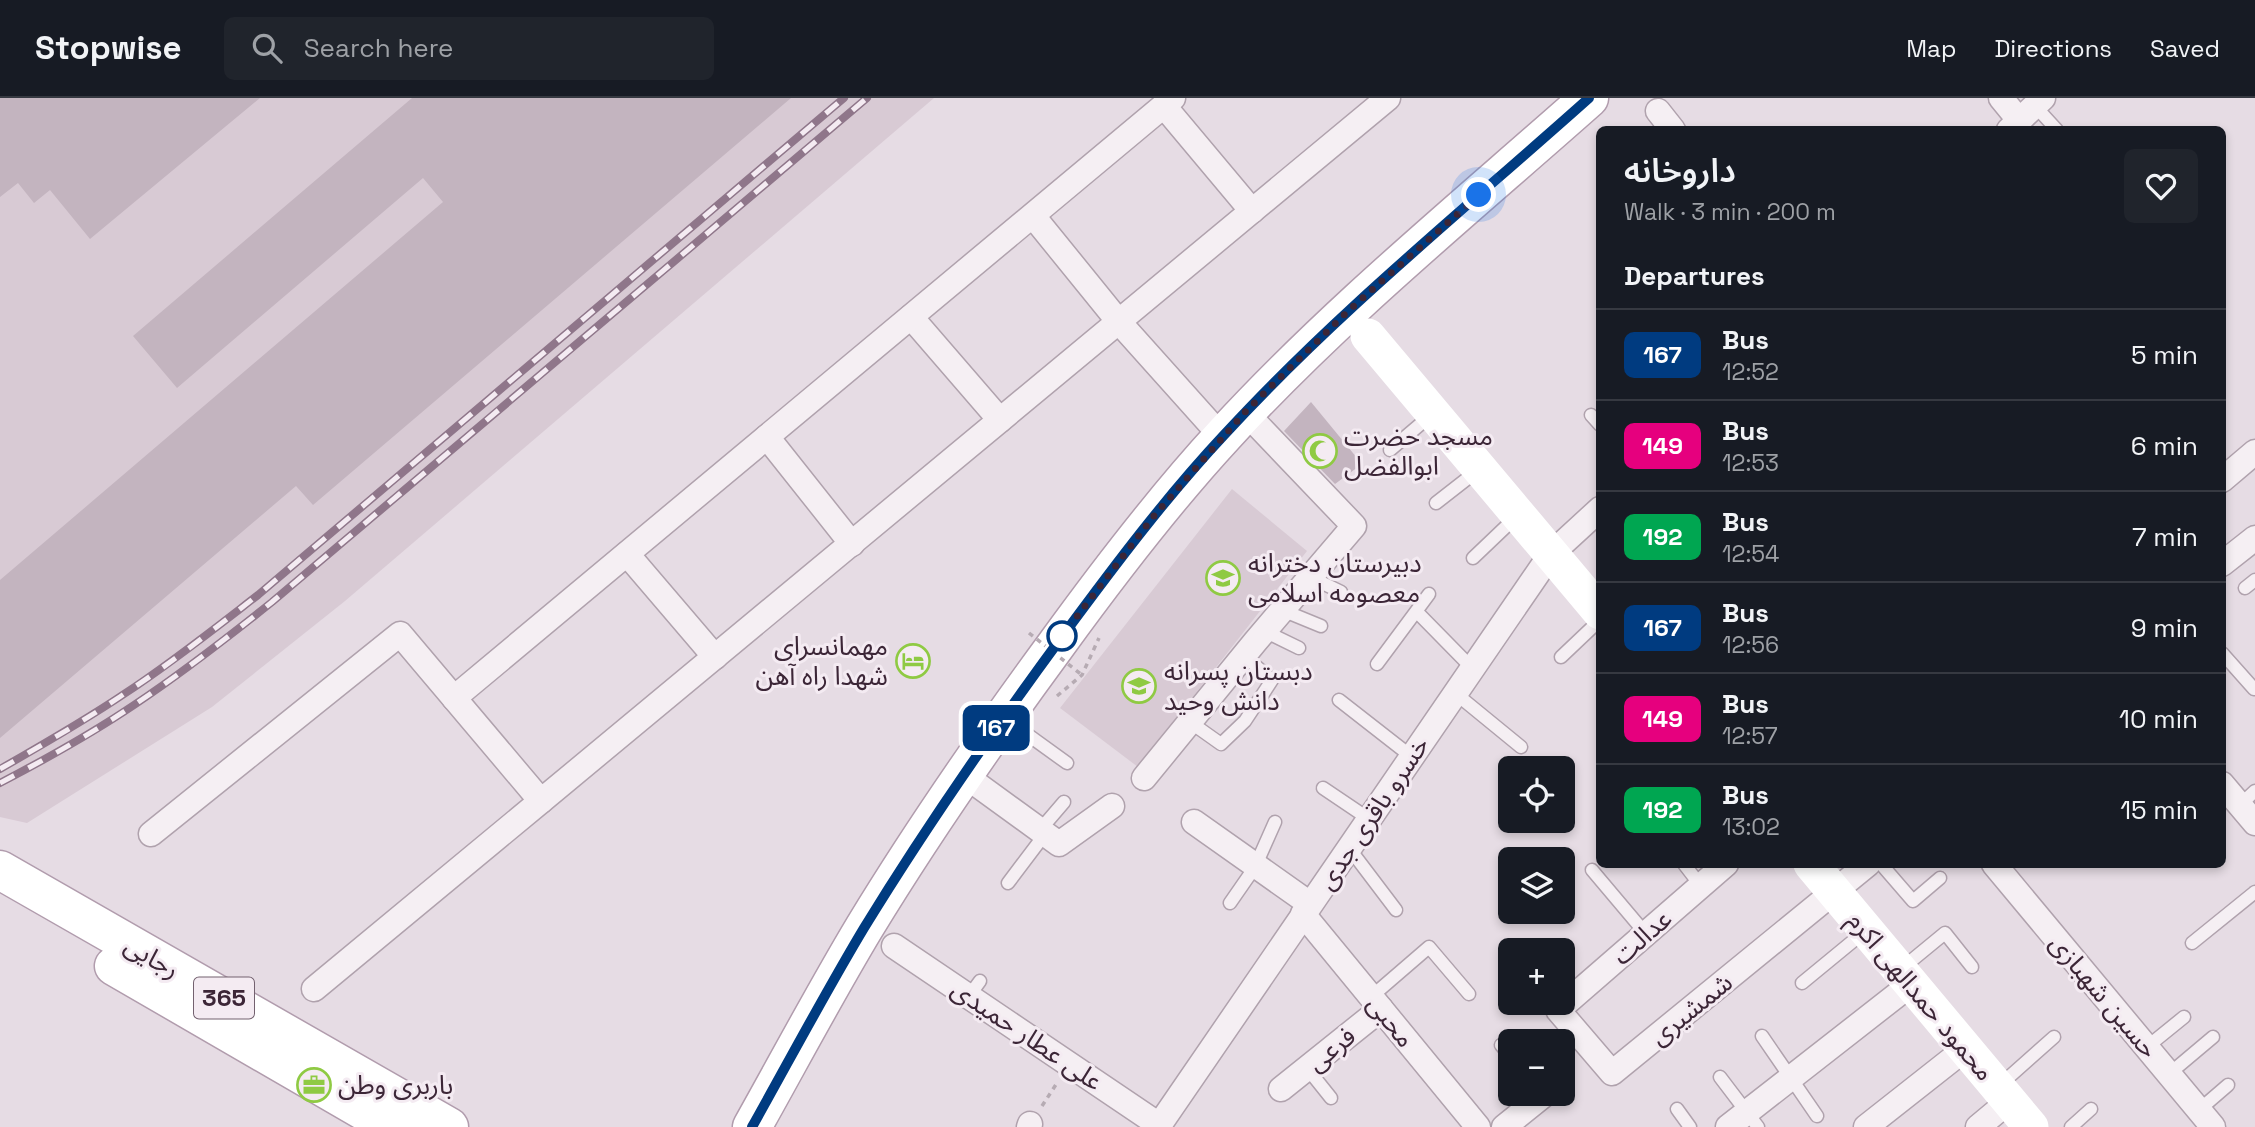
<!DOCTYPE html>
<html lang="en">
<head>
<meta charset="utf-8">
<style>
  :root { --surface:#171b24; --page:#20242c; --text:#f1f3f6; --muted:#9ea1a6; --line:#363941 }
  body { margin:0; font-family:"Space Grotesk","Noto Sans Arabic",sans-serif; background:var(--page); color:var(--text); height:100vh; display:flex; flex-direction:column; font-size:26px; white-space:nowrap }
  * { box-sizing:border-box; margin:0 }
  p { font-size:23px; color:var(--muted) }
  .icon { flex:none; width:38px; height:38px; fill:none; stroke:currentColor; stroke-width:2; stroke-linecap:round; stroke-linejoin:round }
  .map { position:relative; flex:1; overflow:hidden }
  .panel { position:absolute; left:1596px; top:28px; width:630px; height:742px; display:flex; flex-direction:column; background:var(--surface); border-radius:10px; box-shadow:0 4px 10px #0003 }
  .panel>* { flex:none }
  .badge { padding:0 14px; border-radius:10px; font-size:24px; line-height:46px }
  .controls { position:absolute; left:1498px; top:658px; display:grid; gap:14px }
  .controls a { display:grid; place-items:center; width:77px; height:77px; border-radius:10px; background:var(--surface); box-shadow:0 4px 10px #0003; font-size:35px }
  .you { position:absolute; width:35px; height:35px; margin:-18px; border:5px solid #fff; border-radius:50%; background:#1a73e8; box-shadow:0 0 0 10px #1a73e833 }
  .map>.badge { position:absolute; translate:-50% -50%; box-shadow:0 0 0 4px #fff }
  h2 { padding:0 28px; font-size:26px; line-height:63px }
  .round { display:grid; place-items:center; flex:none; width:74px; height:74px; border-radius:10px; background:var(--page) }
  .overview { display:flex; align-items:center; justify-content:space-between; height:119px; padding:0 28px }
  h1 { font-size:33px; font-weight:600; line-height:52px }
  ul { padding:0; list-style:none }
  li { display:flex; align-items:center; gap:21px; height:91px; padding:0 28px; border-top:2px solid var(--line) }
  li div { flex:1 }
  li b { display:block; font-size:26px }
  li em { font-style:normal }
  li .badge { min-width:77px; font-weight:700; text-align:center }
  header { display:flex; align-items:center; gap:42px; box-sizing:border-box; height:98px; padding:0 35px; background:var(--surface); border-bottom:2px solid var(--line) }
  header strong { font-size:33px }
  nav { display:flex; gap:38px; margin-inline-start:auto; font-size:24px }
  .search { width:490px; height:63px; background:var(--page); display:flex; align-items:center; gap:18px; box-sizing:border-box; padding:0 24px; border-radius:10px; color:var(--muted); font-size:26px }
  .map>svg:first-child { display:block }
</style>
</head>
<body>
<header>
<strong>Stopwise</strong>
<div class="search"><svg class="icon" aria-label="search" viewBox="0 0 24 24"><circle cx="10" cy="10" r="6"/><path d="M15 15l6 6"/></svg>Search here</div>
<nav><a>Map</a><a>Directions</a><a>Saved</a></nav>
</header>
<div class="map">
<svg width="2255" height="1029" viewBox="0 0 2255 1029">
  <rect width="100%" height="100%" fill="#e6dce4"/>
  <!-- built -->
  <g fill="#d8cad4">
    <polygon points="0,0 934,0 345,503 212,609 27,725 0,719"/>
    <polygon points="1232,391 1307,453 1138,669 1060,610"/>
  </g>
  <!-- building -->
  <g fill="#c3b4bf">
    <polygon points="0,0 260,0 90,141 50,92 34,105 18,85 0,99"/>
    <polygon points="412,0 791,0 313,407 296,388 0,640 0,482 443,104 423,80 177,290 133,238"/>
    <polygon points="1311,304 1362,366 1335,386 1284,333"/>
  </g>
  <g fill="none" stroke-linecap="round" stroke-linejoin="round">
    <!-- lane casing -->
    <g stroke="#b0a2ad" stroke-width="15">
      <g id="lane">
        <polyline points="2035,8 2057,32"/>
        <polyline points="1591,317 1600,327"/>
        <polyline points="1390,352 1430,318"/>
        <polyline points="1436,405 1477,373"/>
        <polyline points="1473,460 1516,419"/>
        <polyline points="1310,479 1341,494"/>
        <polyline points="2245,490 2255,482"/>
        <polyline points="1282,512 1321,528"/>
        <polyline points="1417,514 1472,570"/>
        <polyline points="1264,533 1299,550"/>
        <polyline points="2222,555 2254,591"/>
        <polyline points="1561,559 1600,522"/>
        <polyline points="1377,566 1429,496"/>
        <polyline points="1455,595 1521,649"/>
        <polyline points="1339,602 1412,659"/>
        <polyline points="1006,621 1067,665"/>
        <polyline points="1190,624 1221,646 1245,623 1272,582 1244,558"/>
        <polyline points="1323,690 1369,721"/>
        <polyline points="2240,707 2255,693"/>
        <polyline points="1040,732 1064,704"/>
        <polyline points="1349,750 1396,812"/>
        <polyline points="1684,766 1701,788"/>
        <polyline points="1881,766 1913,803 1940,780"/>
        <polyline points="1592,772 1646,836"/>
        <polyline points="1008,785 1045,736"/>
        <polyline points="1230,805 1255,769 1275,724"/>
        <polyline points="2192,845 2255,794"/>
        <polyline points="1900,872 1945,835 1972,869"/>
        <polyline points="1802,885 1864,834"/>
        <polyline points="969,898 980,883"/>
        <polyline points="1371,899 1429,849 1469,896"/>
        <polyline points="1762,938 1817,1018"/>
        <polyline points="1501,947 1510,958"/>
        <polyline points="2147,949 2184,919"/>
        <polyline points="1307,970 1331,1000"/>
        <polyline points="2169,976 2213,939"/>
        <polyline points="1720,979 1758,1029"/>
        <polyline points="2000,987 2054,939"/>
        <polyline points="1677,1011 1690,1029"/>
        <polyline points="2199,1012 2228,987"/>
        <polyline points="2071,1029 2091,1011"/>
      </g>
    </g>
    <!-- street casing -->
    <g stroke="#b0a2ad" stroke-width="27">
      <g id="street">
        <polyline points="2001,0 2019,22"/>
        <polyline points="1164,8 1252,113"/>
        <polyline points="1658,13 1673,32"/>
        <polyline points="2009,32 2043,0"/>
        <polyline points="1033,118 1119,224 1222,339"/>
        <polyline points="911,219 1000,322"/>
        <polyline points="767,339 852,446"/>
        <polyline points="2222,382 2255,354"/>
        <polyline points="627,456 715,559"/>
        <polyline points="2222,466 2255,440"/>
        <polyline points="454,600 1173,0"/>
        <polyline points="964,677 1059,746 1112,708"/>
        <polyline points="1144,680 1255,544 1354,428 1245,314"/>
        <polyline points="2222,686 2255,725"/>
        <polyline points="1194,724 1310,806"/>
        <polyline points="151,736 400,536 541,703 1388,0"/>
        <polyline points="1726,766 1558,912 1612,975 1868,766"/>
        <polyline points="1994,766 2213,1029"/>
        <polyline points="1303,816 1478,1029"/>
        <polyline points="894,848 1159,1027"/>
        <polyline points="314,891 541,703"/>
        <polyline points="1281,991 1381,911"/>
        <polyline points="1029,1029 1030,1026"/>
        <polyline points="1158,1029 1551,456 1600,411"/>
        <polyline points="1504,1029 1545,996"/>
        <polyline points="1728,1029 1911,886"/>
        <polyline points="1866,1029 1965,951"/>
        <polyline points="1978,1029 2008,1004"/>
      </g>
    </g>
    <!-- primary casing -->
    <g stroke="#b19cad" stroke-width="41">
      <g id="primary">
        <polyline points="0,772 449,1029"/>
        <polyline points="114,868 392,1029"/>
        <path d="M752 1029C789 963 825 895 864 830 923 733 989 638 1056 547 1109 474 1163 403 1224 337 1336 215 1465 110 1589 0"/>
      </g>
    </g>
    <!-- path -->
    <g stroke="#b6abb3" stroke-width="3.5" stroke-dasharray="5 5" stroke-linecap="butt">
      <polyline points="1057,598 1082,577 1099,540"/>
      <polyline points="1042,1008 1057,985"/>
    </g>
    <!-- lane -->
    <use href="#lane" stroke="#f5eff3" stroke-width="12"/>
    <!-- street -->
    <use href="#street" stroke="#f5eff3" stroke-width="24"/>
    <!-- secondary -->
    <g stroke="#fff" stroke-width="35">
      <polyline points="1368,238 1600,514"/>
      <polyline points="1811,766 2031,1029"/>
    </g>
    <!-- primary -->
    <use href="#primary" stroke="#fff" stroke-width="38"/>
    <!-- rail casing -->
    <g stroke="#8f768a" stroke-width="8">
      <g id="rail">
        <path d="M0 671C42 647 84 623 124 596 170 566 214 531 258 497L844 0"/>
        <path d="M0 685C46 661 91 636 134 607 182 575 227 540 272 504L867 0"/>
      </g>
    </g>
    <!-- rail -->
    <use href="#rail" stroke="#f4ebf2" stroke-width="5" stroke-dasharray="16" stroke-linecap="butt"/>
    <!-- path-bridge -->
    <polyline stroke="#b6abb3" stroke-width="3.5" stroke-dasharray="5 5" stroke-linecap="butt" points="1029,535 1082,577"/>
  </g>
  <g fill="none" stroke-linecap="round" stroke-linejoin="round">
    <!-- line casing -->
    <g stroke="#fff" stroke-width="16">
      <path id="line" d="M752 1029C789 963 825 895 864 830 926 729 994 631 1064 536 1115 467 1166 399 1224 337 1336 215 1466 110 1589 0"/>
    </g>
    <!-- line -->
    <use href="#line" stroke="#003b80" stroke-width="10"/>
    <!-- walk -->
    <polyline stroke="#3c2637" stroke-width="7" stroke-dasharray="0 12.6" points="1062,538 1153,419 1245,314 1347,214 1479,97"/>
  </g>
  <!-- icons -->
  <defs>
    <g id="mosque-ring" transform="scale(1.75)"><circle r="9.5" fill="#f4ebf2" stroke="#8fca43" stroke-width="1.5"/><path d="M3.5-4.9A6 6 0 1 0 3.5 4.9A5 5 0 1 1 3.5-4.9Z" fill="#8fca43"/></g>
    <g id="school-ring" transform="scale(1.75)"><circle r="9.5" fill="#f4ebf2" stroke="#8fca43" stroke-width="1.5"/><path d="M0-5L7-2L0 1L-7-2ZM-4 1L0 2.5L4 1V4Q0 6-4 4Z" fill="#8fca43"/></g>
    <g id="hotel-ring" transform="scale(1.75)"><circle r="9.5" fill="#f4ebf2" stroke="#8fca43" stroke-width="1.5"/><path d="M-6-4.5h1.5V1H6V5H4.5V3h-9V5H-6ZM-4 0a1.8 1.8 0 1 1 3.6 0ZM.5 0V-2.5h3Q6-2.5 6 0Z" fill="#8fca43"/></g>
    <g id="office-ring" transform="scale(1.75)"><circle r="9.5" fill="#f4ebf2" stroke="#8fca43" stroke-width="1.5"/><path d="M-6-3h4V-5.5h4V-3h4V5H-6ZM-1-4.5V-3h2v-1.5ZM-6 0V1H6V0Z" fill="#8fca43"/></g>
  </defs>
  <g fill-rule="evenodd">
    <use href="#mosque-ring" x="1320" y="353"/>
    <use href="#school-ring" x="1223" y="480"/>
    <use href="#hotel-ring" x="913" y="563"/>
    <use href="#school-ring" x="1139" y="588"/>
    <use href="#office-ring" x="314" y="987"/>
  </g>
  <!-- markers -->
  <circle fill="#fff" stroke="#003b80" stroke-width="3.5" cx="1062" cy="538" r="14"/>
  <g text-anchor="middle" stroke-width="6" stroke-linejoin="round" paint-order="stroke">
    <!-- shield labels -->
    <rect fill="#f4ebf2" stroke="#73616f" stroke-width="2" x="194" y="879.5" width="60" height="41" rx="5"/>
    <g font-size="24" font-weight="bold" fill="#3c2637">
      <text x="224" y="908">365</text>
    </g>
    <!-- poi labels -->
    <g font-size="26" fill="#3c2637" stroke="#f4ebf2" text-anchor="start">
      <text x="1344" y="347">مسجد حضرت<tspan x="1344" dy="30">ابوالفضل</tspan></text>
      <text x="1248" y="474">دبیرستان دخترانه<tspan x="1248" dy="30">معصومه اسلامی</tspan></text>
      <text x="888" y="557" text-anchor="end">مهمانسرای<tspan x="888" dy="30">شهدا راه آهن</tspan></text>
      <text x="1164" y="582">دبستان پسرانه<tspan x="1164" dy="30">دانش وحید</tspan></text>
      <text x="338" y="996">باربری وطن</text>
    </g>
    <!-- street labels -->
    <g font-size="26" fill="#3c2637" stroke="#f4ebf2">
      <text transform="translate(1373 715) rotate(-56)" y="9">خسرو باقری جدی</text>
      <text transform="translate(1642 839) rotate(-41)" y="9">عدالت</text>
      <text transform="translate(152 859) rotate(30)" y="9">رجایی</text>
      <text transform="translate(1921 898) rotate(50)" y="9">محمود حمدالهی اکرم</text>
      <text transform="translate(2104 898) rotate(50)" y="9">حسین شهبازی</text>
      <text transform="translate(1691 911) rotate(-39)" y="9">شمشیری</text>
      <text transform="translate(1391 923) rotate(51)" y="9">محبی</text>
      <text transform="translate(1027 937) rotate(34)" y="9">علی عطار حمیدی</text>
      <text transform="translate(1331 951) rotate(-39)" y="9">فرعی</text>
    </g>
  </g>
</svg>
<div class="controls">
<a><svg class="icon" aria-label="locate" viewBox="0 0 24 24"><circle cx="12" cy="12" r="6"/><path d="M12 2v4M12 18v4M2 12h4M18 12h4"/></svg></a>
<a><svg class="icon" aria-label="layers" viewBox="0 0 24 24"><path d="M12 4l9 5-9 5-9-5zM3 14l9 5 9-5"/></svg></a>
<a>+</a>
<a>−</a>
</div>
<div class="you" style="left:1479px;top:97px"></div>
<b class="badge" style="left:996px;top:630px;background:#003b80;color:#fff">167</b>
<section class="panel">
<div class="overview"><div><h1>داروخانه</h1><p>Walk · 3 min · 200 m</p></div><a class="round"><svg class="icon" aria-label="heart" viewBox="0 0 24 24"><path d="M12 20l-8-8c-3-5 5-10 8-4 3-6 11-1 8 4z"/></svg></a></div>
<h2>Departures</h2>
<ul>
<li><span class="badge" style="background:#003b80;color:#fff">167</span><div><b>Bus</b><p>12:52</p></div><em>5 min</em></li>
<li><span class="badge" style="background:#e6007e;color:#fff">149</span><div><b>Bus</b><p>12:53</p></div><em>6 min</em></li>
<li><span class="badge" style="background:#00a651;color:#fff">192</span><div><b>Bus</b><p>12:54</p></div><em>7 min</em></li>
<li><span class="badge" style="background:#003b80;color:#fff">167</span><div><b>Bus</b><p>12:56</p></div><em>9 min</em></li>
<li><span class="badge" style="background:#e6007e;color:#fff">149</span><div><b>Bus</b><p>12:57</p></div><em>10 min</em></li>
<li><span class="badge" style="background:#00a651;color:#fff">192</span><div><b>Bus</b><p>13:02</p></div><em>15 min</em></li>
</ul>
</section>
</div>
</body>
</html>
